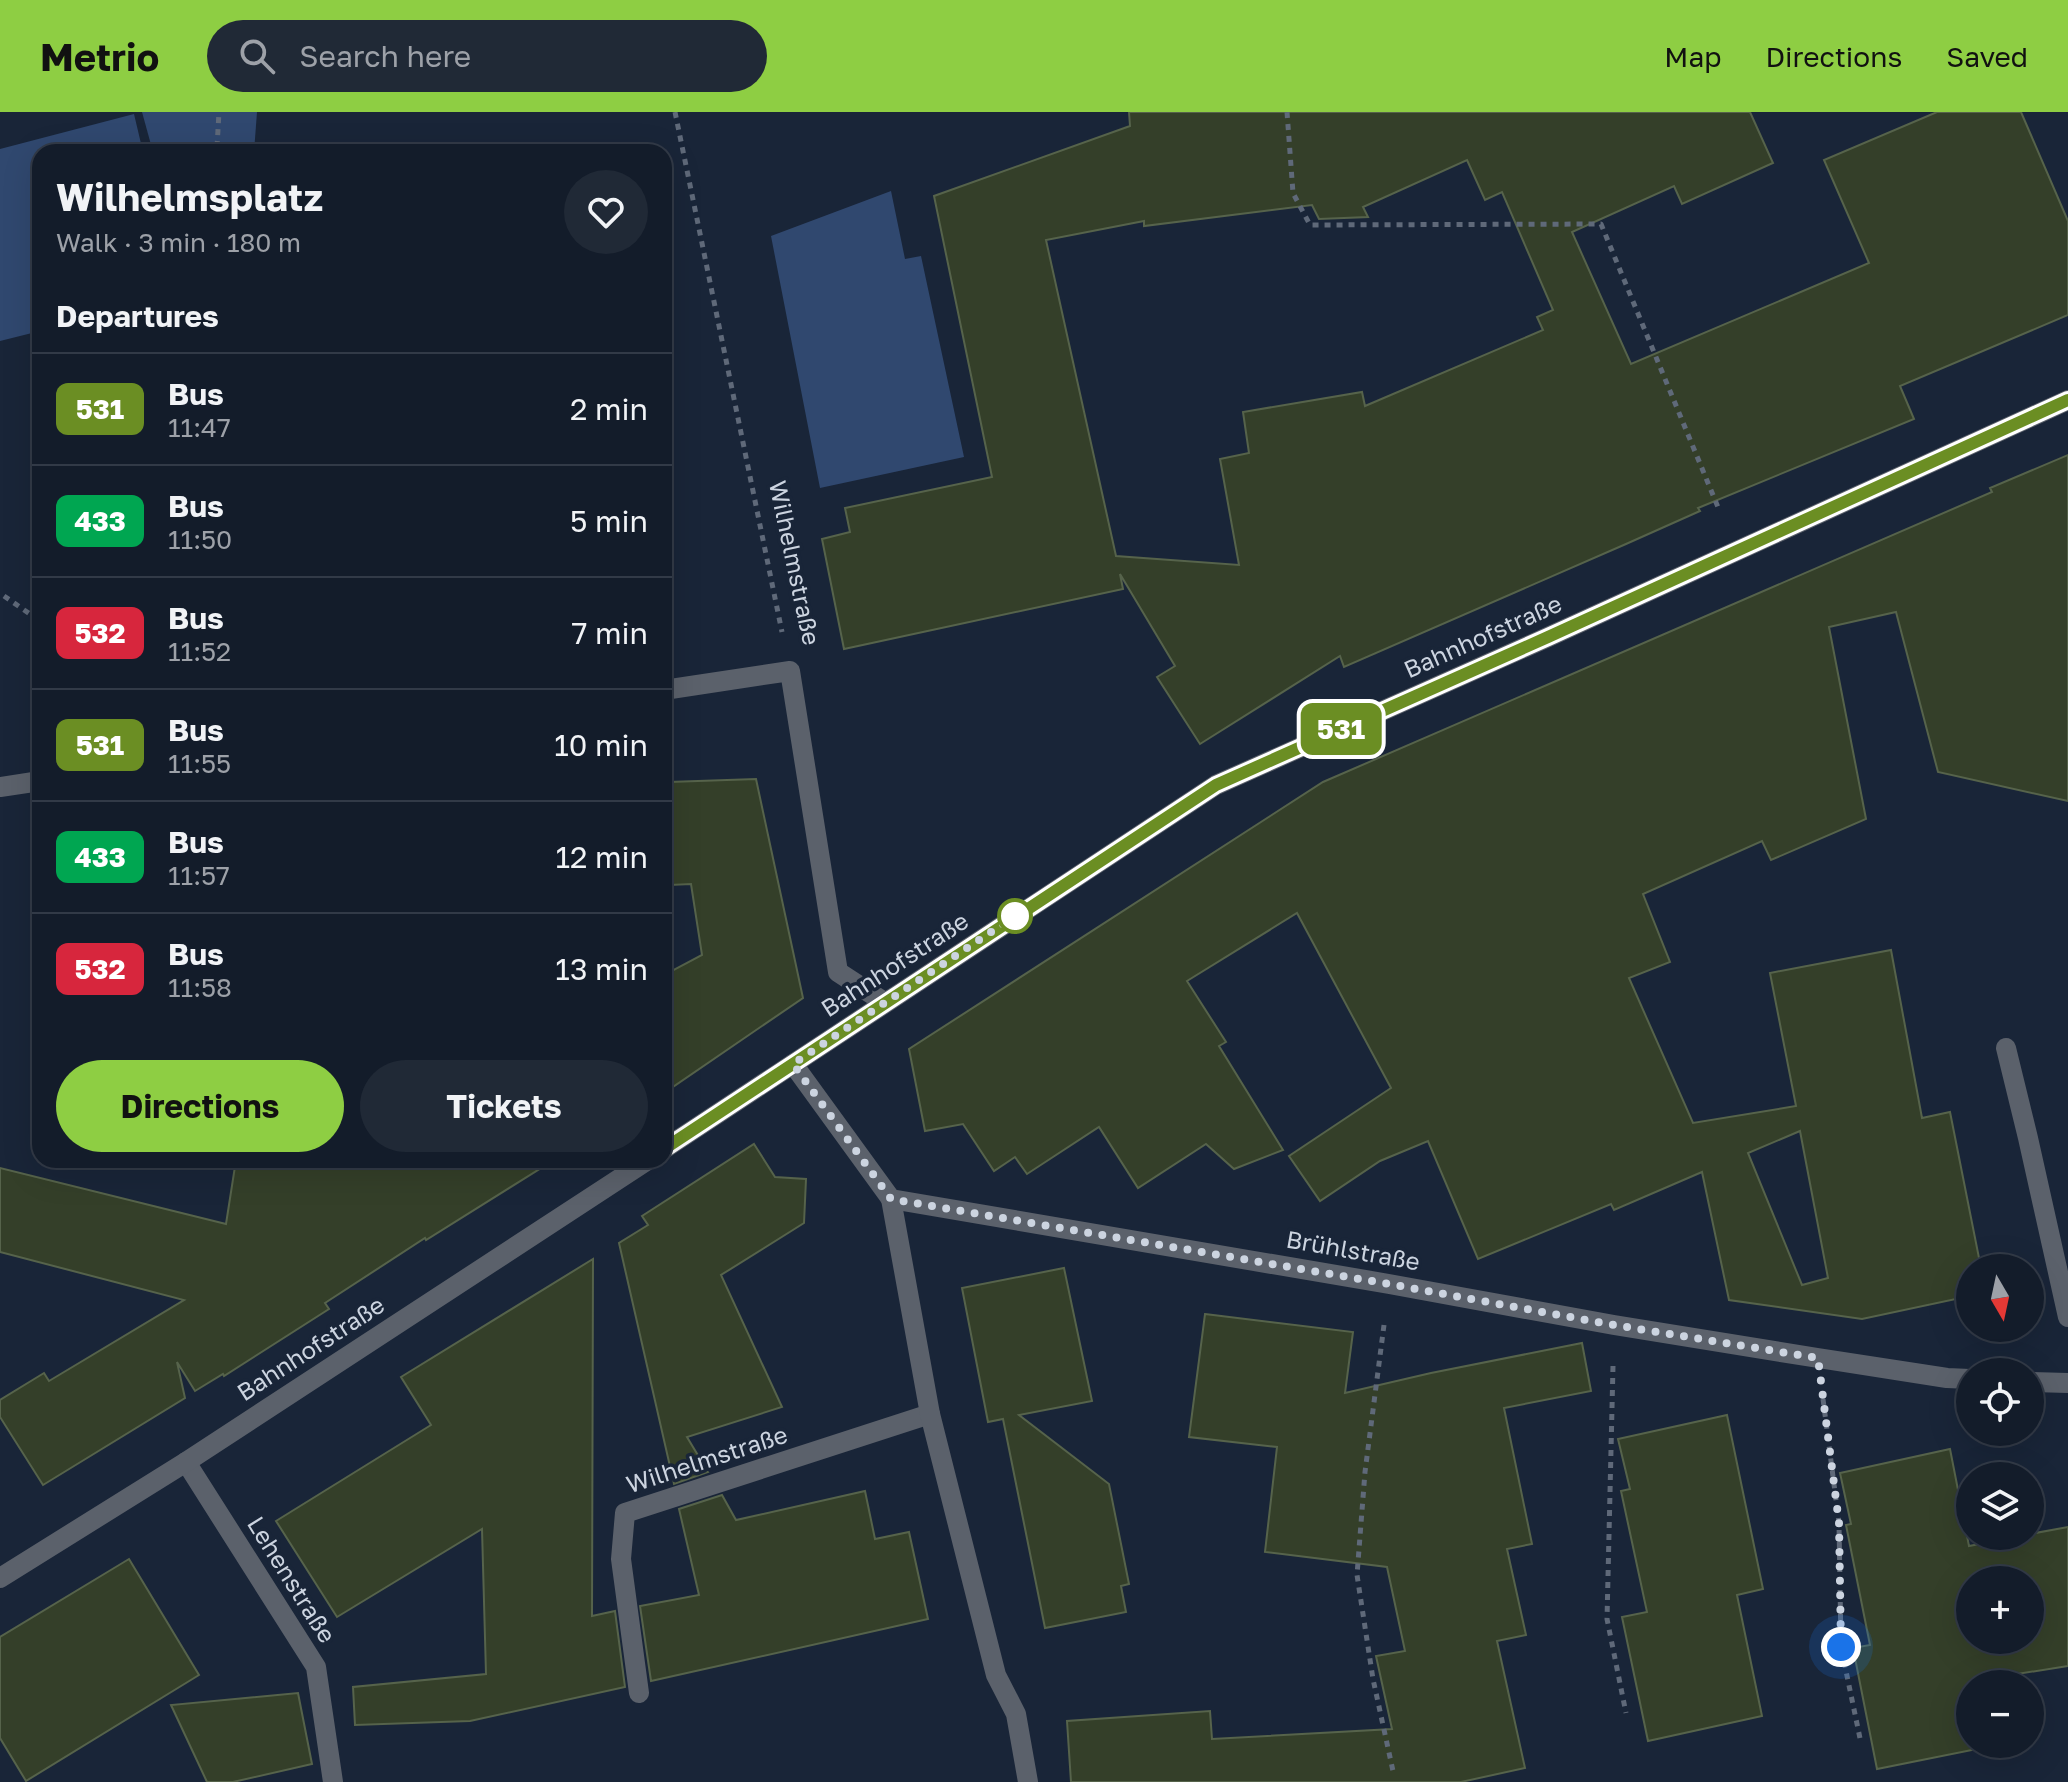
<!DOCTYPE html>
<html lang="en">
<head>
<meta charset="utf-8">
<style>
  :root { --surface:#131c2a; --page:#202936; --text:#f1f3f6; --muted:#9da1a8; --line:#323a47; --accent:#8ece43 }
  body { margin:0; font-family:"Golos Text",sans-serif; background:var(--page); color:var(--text); height:100vh; display:flex; flex-direction:column; font-size:30px; white-space:nowrap }
  * { box-sizing:border-box; margin:0 }
  p { font-size:26px; color:var(--muted) }
  .icon { flex:none; width:44px; height:44px; fill:none; stroke:currentColor; stroke-width:2; stroke-linecap:round; stroke-linejoin:round }
  .map { position:relative; flex:1; overflow:hidden }
  .side { position:absolute; left:32px; top:32px; width:640px; height:1024px; display:flex; flex-direction:column; background:var(--surface); border-radius:24px; box-shadow:0 8px 32px #0002,0 0 0 2px var(--line) }
  .side>* { flex:none }
  .badge { padding:0 16px; border-radius:12px; font-size:28px; line-height:52px }
  .needle { width:52px; rotate:171deg }
  .fabs { position:absolute; left:1956px; top:1142px; display:grid; gap:16px }
  .fabs a { display:grid; place-items:center; width:88px; height:88px; border-radius:50%; background:var(--surface); box-shadow:0 8px 32px #0002,0 0 0 2px var(--line); font-size:40px }
  .you { position:absolute; width:40px; height:40px; margin:-20px; border:6px solid #fff; border-radius:50%; background:#1a73e8; box-shadow:0 0 0 12px #1a73e833 }
  .map>.badge { position:absolute; translate:-50% -50%; box-shadow:0 0 0 4px #fff }
  h2 { padding:0 24px; font-size:30px; line-height:72px }
  .round { display:grid; place-items:center; flex:none; width:84px; height:84px; border-radius:42px; background:var(--page) }
  .head { display:flex; align-items:center; justify-content:space-between; height:136px; padding:0 24px }
  h1 { font-size:38px; font-weight:700; line-height:60px }
  .primary-button { display:flex; gap:16px; margin-top:auto; padding:16px 24px }
  .primary-button a { flex:1; height:92px; border-radius:48px; background:var(--accent); color:#111; font-size:32px; font-weight:700; line-height:92px; text-align:center }
  .primary-button a+a { background:var(--page); color:var(--text) }
  ul { padding:0; list-style:none }
  li { display:flex; align-items:center; gap:24px; height:112px; padding:0 24px; border-top:2px solid var(--line) }
  li div { flex:1 }
  li b { display:block; font-size:30px }
  li em { font-style:normal }
  li .badge { min-width:88px; font-weight:700; text-align:center }
  header { display:flex; align-items:center; gap:48px; box-sizing:border-box; height:112px; padding:0 40px; background:var(--accent); color:#111 }
  header strong { font-size:38px }
  nav { display:flex; gap:44px; margin-inline-start:auto; font-size:28px }
  .search { width:560px; height:72px; background:var(--page); display:flex; align-items:center; gap:20px; box-sizing:border-box; padding:0 28px; border-radius:44px; color:var(--muted); font-size:30px }
  .map>svg:first-child { display:block }
</style>
</head>
<body>
<header>
<strong>Metrio</strong>
<div class="search"><svg class="icon" aria-label="search" viewBox="0 0 24 24"><circle cx="10" cy="10" r="6"/><path d="M15 15l6 6"/></svg>Search here</div>
<nav><a>Map</a><a>Directions</a><a>Saved</a></nav>
</header>
<div class="map">
<svg width="2068" height="1670" viewBox="0 0 2068 1670">
  <rect width="100%" height="100%" fill="#192538"/>
  <!-- green -->
  <g fill="#30486f">
    <polygon points="142,0 257,0 254,40 153,40"/>
    <polygon points="134,2 143,40 40,40 40,219 0,229 0,37"/>
    <polygon points="891,79 905,147 921,144 964,345 820,376 771,124"/>
  </g>
  <!-- building -->
  <g fill="#343f29" stroke="#56634b" stroke-width="2" fill-rule="evenodd">
    <path d="M1129 0H1750L1773 51 1682 92 1674 74 1572 120 1631 252 1869 151 1824 48 1937 0H2021L2068 109V203L1900 274 1914 307 1698 396 1700 399 1626 432 1344 555 1340 544 1200 632 1157 565 1175 554 1120 462 1123 477 844 537 822 427 850 420 845 396 992 365 934 84 1130 14ZM1467 48 1485 88 1502 80 1553 198 1537 205 1543 218 1365 294 1362 280 1243 300 1249 341 1220 347 1239 453 1116 444 1046 128 1144 109V114L1312 93 1319 107 1368 105 1363 95Z"/>
    <path d="M2068 343V689L1938 660 1896 500 1829 515 1866 707 1771 748 1762 729 1643 782 1670 850 1629 866 1693 1011 1796 994 1770 861 1891 838 1922 1006 1950 1000 1981 1156H1970V1184L1862 1207 1729 1188 1702 1060 1614 1098 1611 1092 1478 1147 1428 1029 1380 1049 1320 1089 1289 1044 1391 976 1297 801 1187 869 1226 930 1219 934 1283 1038 1234 1057 1206 1032 1138 1076 1099 1015 1027 1062 1015 1045 994 1059 963 1012 925 1019 909 937 1323 670 1992 380 1990 376ZM1800 1019 1828 1166 1802 1173 1748 1041Z"/>
    <polygon points="756,667 803,886 664,981 664,863 702,843 691,772 670,773 670,738 667,738 669,670"/>
    <polygon points="754,1032 775,1065 806,1067 804,1111 721,1163 782,1295 687,1325 708,1360 674,1372 619,1131 648,1113 642,1104"/>
    <polygon points="236,1048 554,1048 426,1128 425,1126 325,1191 329,1197 224,1264 223,1262 195,1279 177,1250 185,1286 43,1373 0,1305 0,1288 44,1261 49,1269 184,1188 0,1140 0,1056 226,1112"/>
    <polygon points="593,1147 592,1504 615,1499 625,1575 470,1609 355,1613 353,1575 486,1562 482,1417 337,1505 276,1409 431,1313 401,1265"/>
    <polygon points="1064,1156 1092,1289 1019,1303 1109,1372 1129,1472 1121,1474 1126,1500 1045,1516 1003,1307 988,1310 962,1176"/>
    <polygon points="1205,1202 1353,1220 1345,1281 1431,1261 1582,1231 1591,1279 1504,1296 1532,1432 1507,1437 1526,1523 1497,1529 1525,1656 1461,1670 1071,1670 1067,1609 1210,1599 1212,1627 1392,1617 1376,1544 1405,1539 1387,1455 1265,1440 1277,1335 1189,1325"/>
    <polygon points="1727,1303 1763,1477 1737,1483 1762,1604 1648,1629 1622,1505 1647,1500 1621,1379 1630,1377 1618,1327"/>
    <path d="M1950 1337 1969 1434 2020 1424H2030V1422L2068 1415V1554L1979 1568 1980 1572H1970V1632H1992V1634L1877 1657 1853 1536 1870 1533 1846 1413 1851 1412 1840 1361ZM1970 1468H2030V1528H1970Z"/>
    <polygon points="865,1379 875,1427 909,1420 928,1507 651,1569 640,1494 699,1483 679,1397 722,1383 736,1408"/>
    <polygon points="129,1447 199,1563 26,1669 0,1626 0,1525"/>
    <polygon points="298,1581 312,1652 233,1670 207,1670 171,1593"/>
  </g>
  <g fill="none" stroke-linecap="round" stroke-linejoin="round">
    <!-- path -->
    <g stroke="#5f6979" stroke-width="5" stroke-dasharray="6 6" stroke-linecap="butt">
      <polyline points="675,0 782,520"/>
      <polyline points="1287,0 1293,81 1310,113 1601,112 1720,400"/>
      <polyline points="217,35 219,0"/>
      <polyline points="4,484 40,509"/>
      <polyline points="1384,1213 1365,1360 1357,1463 1373,1567 1393,1659"/>
      <polyline points="1613,1254 1607,1507 1626,1601"/>
      <polyline points="1823,1287 1839,1411 1841,1535 1861,1631"/>
    </g>
    <!-- service -->
    <g stroke="#5b616b" stroke-width="20">
      <polyline points="2006,936 2028,1026 2068,1205"/>
      <polyline points="186,1350 316,1555 333,1670"/>
      <polyline points="639,1581 621,1447 625,1401 930,1302"/>
    </g>
    <!-- minor -->
    <g stroke="#5b616b" stroke-width="20">
      <polyline points="664,578 790,559 838,860 884,890"/>
      <polyline points="0,675 40,669"/>
      <polyline points="793,952 891,1087 1389,1172 1614,1213 1818,1246 1947,1266 1970,1267"/>
      <polyline points="664,1037 1216,673 1548,525 2068,288"/>
      <polyline points="891,1087 930,1302 996,1563 1016,1602 1028,1670"/>
      <polyline points="2030,1270 2068,1271"/>
      <polyline points="0,1466 186,1350 648,1048"/>
    </g>
  </g>
  <g fill="none" stroke-linecap="round" stroke-linejoin="round">
    <!-- line casing -->
    <g stroke="#fff" stroke-width="18">
      <polyline id="line" points="664,1037 1216,673 1548,525 2068,288"/>
    </g>
    <!-- line -->
    <use href="#line" stroke="#6b8e23" stroke-width="12"/>
    <!-- walk -->
    <polyline stroke="#ccd4e0" stroke-width="8" stroke-dasharray="0 14.4" points="1015,804 793,952 891,1087 1389,1172 1614,1213 1818,1246 1839,1411 1841,1535"/>
  </g>
  <!-- markers -->
  <circle fill="#fff" stroke="#6b8e23" stroke-width="4" cx="1015" cy="804" r="16"/>
  <g text-anchor="middle" stroke-width="7" stroke-linejoin="round" paint-order="stroke">
    <!-- street labels -->
    <g font-size="24" fill="#ccd4e0" stroke="#192538">
      <text transform="translate(794 451) rotate(78)" y="8">Wilhelmstraße</text>
      <text transform="translate(1483 525) rotate(-24)" y="8">Bahnhofstraße</text>
      <text transform="translate(895 853) rotate(-33)" y="8">Bahnhofstraße</text>
      <text transform="translate(1353 1139) rotate(10)" y="8">Brühlstraße</text>
      <text transform="translate(311 1237) rotate(-33)" y="8">Bahnhofstraße</text>
      <text transform="translate(707 1348) rotate(-18)" y="8">Wilhelmstraße</text>
      <text transform="translate(291 1468) rotate(58)" y="8">Lehenstraße</text>
    </g>
  </g>
</svg>
<div class="fabs">
<a><svg class="needle" viewBox="-14 -14 28 28"><path d="M0-13l5 13h-10z" fill="#e53935"/><path d="M0 13l5-13h-10z" fill="#9da1a8"/></svg></a>
<a><svg class="icon" aria-label="locate" viewBox="0 0 24 24"><circle cx="12" cy="12" r="6"/><path d="M12 2v4M12 18v4M2 12h4M18 12h4"/></svg></a>
<a><svg class="icon" aria-label="layers" viewBox="0 0 24 24"><path d="M12 4l9 5-9 5-9-5zM3 14l9 5 9-5"/></svg></a>
<a>+</a>
<a>−</a>
</div>
<div class="you" style="left:1841px;top:1535px"></div>
<b class="badge" style="left:1341px;top:617px;background:#6b8e23;color:#fff">531</b>
<section class="side">
<div class="head"><div><h1>Wilhelmsplatz</h1><p>Walk · 3 min · 180 m</p></div><a class="round"><svg class="icon" aria-label="heart" viewBox="0 0 24 24"><path d="M12 20l-8-8c-3-5 5-10 8-4 3-6 11-1 8 4z"/></svg></a></div>
<h2>Departures</h2>
<ul>
<li><span class="badge" style="background:#6b8e23;color:#fff">531</span><div><b>Bus</b><p>11:47</p></div><em>2 min</em></li>
<li><span class="badge" style="background:#00a651;color:#fff">433</span><div><b>Bus</b><p>11:50</p></div><em>5 min</em></li>
<li><span class="badge" style="background:#d7263d;color:#fff">532</span><div><b>Bus</b><p>11:52</p></div><em>7 min</em></li>
<li><span class="badge" style="background:#6b8e23;color:#fff">531</span><div><b>Bus</b><p>11:55</p></div><em>10 min</em></li>
<li><span class="badge" style="background:#00a651;color:#fff">433</span><div><b>Bus</b><p>11:57</p></div><em>12 min</em></li>
<li><span class="badge" style="background:#d7263d;color:#fff">532</span><div><b>Bus</b><p>11:58</p></div><em>13 min</em></li>
</ul>
<div class="primary-button"><a>Directions</a><a>Tickets</a></div>
</section>
</div>
</body>
</html>
